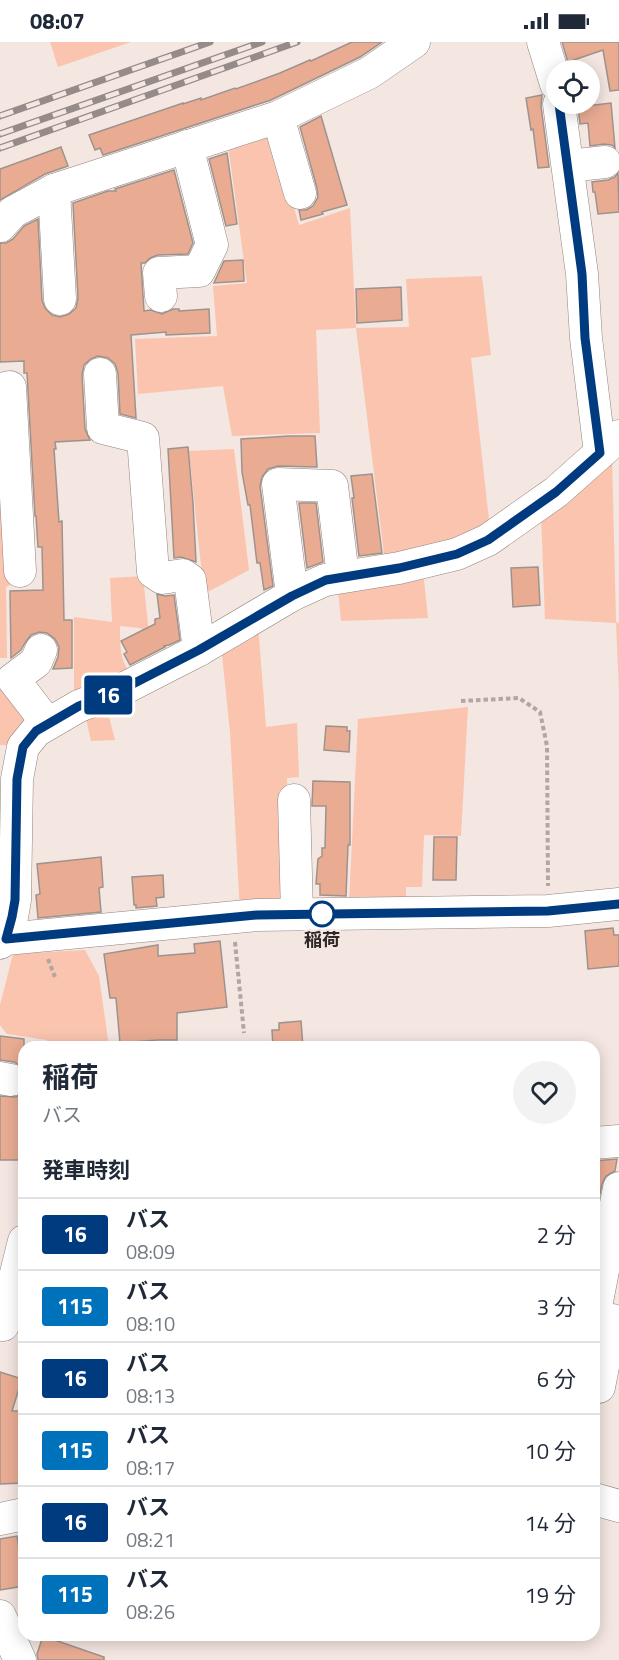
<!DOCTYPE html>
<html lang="ja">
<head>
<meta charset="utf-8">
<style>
  :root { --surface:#fff; --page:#f2f2f3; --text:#1f2937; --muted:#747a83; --line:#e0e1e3 }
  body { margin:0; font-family:"Titillium Web","Noto Sans JP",sans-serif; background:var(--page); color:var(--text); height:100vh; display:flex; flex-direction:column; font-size:22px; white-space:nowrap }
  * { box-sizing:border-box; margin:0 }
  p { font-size:20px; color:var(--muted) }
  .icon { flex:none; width:33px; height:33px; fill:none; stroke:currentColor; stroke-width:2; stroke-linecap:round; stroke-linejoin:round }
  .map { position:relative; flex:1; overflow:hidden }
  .side { position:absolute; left:18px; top:999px; width:582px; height:600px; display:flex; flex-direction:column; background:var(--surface); border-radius:18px; box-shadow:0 3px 15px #0003 }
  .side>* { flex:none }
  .badge { padding:0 12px; border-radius:4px; font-size:21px; line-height:39px }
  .fabs { position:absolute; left:546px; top:18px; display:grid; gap:12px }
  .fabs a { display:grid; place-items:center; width:54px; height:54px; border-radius:50%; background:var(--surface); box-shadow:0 3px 15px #0003; font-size:30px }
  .map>.badge { position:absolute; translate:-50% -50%; box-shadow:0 0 0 3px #fff }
  h2 { padding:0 24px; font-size:22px; line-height:54px }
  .round { display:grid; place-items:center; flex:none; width:63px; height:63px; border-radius:32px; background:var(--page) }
  .summary { display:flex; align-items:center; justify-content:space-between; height:102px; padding:0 24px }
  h1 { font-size:28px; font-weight:700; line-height:45px }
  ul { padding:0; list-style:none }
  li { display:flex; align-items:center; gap:18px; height:72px; padding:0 24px; border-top:2px solid var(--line) }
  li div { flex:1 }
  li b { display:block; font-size:22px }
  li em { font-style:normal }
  li .badge { min-width:66px; font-weight:700; text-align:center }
  .status { display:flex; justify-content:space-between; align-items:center; height:42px; padding:0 30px; background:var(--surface); direction:ltr }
  .status svg { height:16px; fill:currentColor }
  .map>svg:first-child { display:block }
</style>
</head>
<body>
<div class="status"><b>08:07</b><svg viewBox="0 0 49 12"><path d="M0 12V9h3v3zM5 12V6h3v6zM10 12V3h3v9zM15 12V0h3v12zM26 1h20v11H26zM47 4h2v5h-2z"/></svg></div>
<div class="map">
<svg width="619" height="1618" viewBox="0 0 619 1618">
  <rect width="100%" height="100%" fill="#f4e6e1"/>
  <!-- green -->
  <g fill="#fac4af">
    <polygon points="50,0 131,0 58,25"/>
    <polygon points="272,89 299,183 350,166 356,286 409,285 406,237 482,234 491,313 471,316 490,487 385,520 356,286 316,288 320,391 232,394 223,344 138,352 135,297 217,294 213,244 247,241 228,103"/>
    <polygon points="234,407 249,528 204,552 189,409"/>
    <polygon points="612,414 616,580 619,581 619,648 616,581 545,577 541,473"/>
    <polygon points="0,428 12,542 6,545 7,616 0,616"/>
    <polygon points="423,529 428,576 341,579 338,548"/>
    <path d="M143 534 149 592 140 586 120 584C120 604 119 619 133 634L74 658V575L112 580 110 536Z"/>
    <polygon points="258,582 266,685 297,681 299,735 287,736 291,862 240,870 230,690 221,603"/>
    <polygon points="0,635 31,671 10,703 0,703"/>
    <polygon points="106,663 115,698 91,699 85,672"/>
    <polygon points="468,665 461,794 424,793 422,845 406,845 406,863 349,861 358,677"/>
    <polygon points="85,908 99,934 109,1005 47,1005 47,998 7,992 0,983 0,963 13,912"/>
  </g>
  <!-- building -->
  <g fill="#e9ac93" stroke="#9e928d" stroke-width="1.5">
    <polygon points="352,0 382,0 360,15 271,58 103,113 100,106 95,108 89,93 183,61 183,62 201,56 201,58 235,46 236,47 280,31 310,18 311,19"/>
    <polygon points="562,0 619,0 619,48 610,49 603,8 568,20"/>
    <polygon points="542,53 541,64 549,125 538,126 533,87 531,88 526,56"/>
    <polygon points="611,61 615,106 612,103 604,102 590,104 588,81 580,82 578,65"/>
    <polygon points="321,74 347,163 322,170 323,172 301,178 299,168 306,168 313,164 318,155 317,146 300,85"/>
    <polygon points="61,105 68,124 45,132 0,158 0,127"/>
    <polygon points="227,111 237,182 226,184 209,117"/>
    <polygon points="174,128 193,201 188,212 158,213 150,216 145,221 141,221 144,269 151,268 162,272 173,267 179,267 179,269 209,267 210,291 166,293 166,290 131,293 136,376 120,372 118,331 115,322 108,316 98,314 91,317 84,323 82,333 85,387 90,398 55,400 56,407 54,407 59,480 62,479 64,578 72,578 72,626 53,627 58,615 59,605 55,597 47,591 39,590 31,593 25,601 21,608 11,616 10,549 43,548 42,505 38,505 36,474 35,474 27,331 24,331 24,319 0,320 0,201 6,201 13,197 24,184 38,177 42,258 45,266 52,273 60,275 69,272 76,266 78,256 73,161 108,149 116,149 115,147"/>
    <polygon points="618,131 619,170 598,172 595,150 593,150 592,140 608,138 615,135"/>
    <polygon points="243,218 244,239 214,241 224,219"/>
    <polygon points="401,245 402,278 357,281 356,247"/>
    <polygon points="289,394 315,394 317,425 278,424 268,427 262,435 260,444 273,544 264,548 260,521 257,521 250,463 248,463 242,430 241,397"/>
    <polygon points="188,405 193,461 196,520 181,515 174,516 168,407"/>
    <polygon points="372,432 382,511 359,514 352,456 354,456 351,434"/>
    <polygon points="299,461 316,461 323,520 307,526"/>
    <polygon points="538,525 540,563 513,565 511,526"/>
    <polygon points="157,552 165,554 174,553 180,598 169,603 164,604 165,605 130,623 124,612 127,610 121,599 155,582 155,577 160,576"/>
    <polygon points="326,684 347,685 347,689 350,689 349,710 324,708"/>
    <polygon points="313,739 350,740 350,803 348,803 346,854 320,853 320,842 316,842 318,817 322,814 322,806 325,806 326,764 312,764"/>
    <polygon points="434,795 457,795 456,838 433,838"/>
    <polygon points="101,815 103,845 99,846 101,870 38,876 36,853 40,852 37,822"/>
    <polygon points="163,833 164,855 156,856 157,864 136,866 136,863 134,863 132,835"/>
    <polygon points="613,886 614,893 619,893 619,924 588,927 585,889"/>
    <polygon points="220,899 227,965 177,971 177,998 158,998 120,1001 116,956 110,956 104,912 158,903 158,914 195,911 194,902"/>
    <polygon points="301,979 303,1005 273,1005 272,988 279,988 279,981"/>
    <polygon points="0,994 24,997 24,1026 14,1020 0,1018"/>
    <polygon points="24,1050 24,1118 0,1118 0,1054 16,1055"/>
    <polygon points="617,1117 615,1129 606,1134 602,1142 594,1180 594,1119"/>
    <polygon points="0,1330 22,1337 12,1369 24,1369 24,1441 0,1442"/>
    <polygon points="17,1494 21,1519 24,1518 24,1544 0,1548 0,1497"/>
    <polygon points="43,1594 104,1615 104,1618 38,1618 37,1612"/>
  </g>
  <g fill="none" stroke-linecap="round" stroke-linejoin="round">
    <!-- minor casing -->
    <g stroke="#90847f" stroke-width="33">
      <g id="minor">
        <polyline points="543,0 556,42"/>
        <polyline points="559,62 582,232 586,296 600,411"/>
        <polyline points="278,75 300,151"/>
        <polyline points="568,124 605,120"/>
        <polyline points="54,148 60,257"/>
        <polyline points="0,184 13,170 54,148 278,75 369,31 414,0"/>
        <polyline points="161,254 159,231 199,229 212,203 187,104"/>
        <polyline points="100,332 103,386 143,396 153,530 162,536 183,533 190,538 199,608"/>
        <polyline points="0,347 10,345 20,529"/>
        <polyline points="292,553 278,442 332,444 343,534"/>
        <polyline points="41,608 36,620 13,637 47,681"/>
        <polyline points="294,758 297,872"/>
        <polyline points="6,897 12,875 15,858 17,737 23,705 36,689 79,664 121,648 199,608 292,553 325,538 399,526 457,512 488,498 556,450 619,394"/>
        <polyline points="0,901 6,897 257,873 548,869 619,862"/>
        <polyline points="0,1036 11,1038"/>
        <polyline points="594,1101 619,1099"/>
        <polyline points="3,1283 24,1199"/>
        <polyline points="599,1345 612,1278 594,1275 619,1146"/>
        <polyline points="594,1457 619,1464"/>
        <polyline points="0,1477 24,1472"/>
        <polyline points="0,1574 20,1618"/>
      </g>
    </g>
    <!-- path -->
    <g stroke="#b1a6a2" stroke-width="4" stroke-dasharray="4.5 3" stroke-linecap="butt">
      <polyline points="461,659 519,656 540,670 547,704 548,844"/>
      <polyline points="235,900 244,991"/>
      <polyline points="48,917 55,935"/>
    </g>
    <!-- minor -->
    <use href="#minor" stroke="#fff" stroke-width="32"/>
    <!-- rail casing -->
    <g stroke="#958b88" stroke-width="7">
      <g id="rail">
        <polyline points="0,74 210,0"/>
        <polyline points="0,92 262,0"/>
        <polyline points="0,106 297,0"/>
      </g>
    </g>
    <!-- rail -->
    <use href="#rail" stroke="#f4e6e1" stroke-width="4.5" stroke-dasharray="14" stroke-linecap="butt"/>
  </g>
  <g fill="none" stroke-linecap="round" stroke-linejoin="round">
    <!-- line casing -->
    <g stroke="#fff" stroke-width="14">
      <polyline id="line" points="559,62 582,232 585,296 600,411 556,450 488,498 457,512 399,526 326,538 292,554 199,608 121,648 79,664 36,689 23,705 17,737 15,858 12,875 6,897 257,873 548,869 619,862"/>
    </g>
    <!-- line -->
    <use href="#line" stroke="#003b80" stroke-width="9"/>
  </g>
  <!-- markers -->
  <circle fill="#fff" stroke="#003b80" stroke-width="3" cx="322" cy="872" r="12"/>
  <g text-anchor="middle" stroke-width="4.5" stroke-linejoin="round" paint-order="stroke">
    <!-- stop labels -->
    <g font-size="18" font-weight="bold" fill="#2e2927" stroke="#f4e6e1">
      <text x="322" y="904">稲荷</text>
    </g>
  </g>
</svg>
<div class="fabs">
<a><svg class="icon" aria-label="locate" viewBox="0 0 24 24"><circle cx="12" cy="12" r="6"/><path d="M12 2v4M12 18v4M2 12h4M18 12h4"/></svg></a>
</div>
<b class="badge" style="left:108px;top:653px;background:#003b80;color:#fff">16</b>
<section class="side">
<div class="summary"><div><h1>稲荷</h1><p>バス</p></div><a class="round"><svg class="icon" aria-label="heart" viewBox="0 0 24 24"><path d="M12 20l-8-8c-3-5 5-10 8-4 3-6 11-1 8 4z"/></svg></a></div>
<h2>発車時刻</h2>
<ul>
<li><span class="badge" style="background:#003b80;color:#fff">16</span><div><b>バス</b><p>08:09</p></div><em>2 分</em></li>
<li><span class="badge" style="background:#0072bc;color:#fff">115</span><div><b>バス</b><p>08:10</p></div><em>3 分</em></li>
<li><span class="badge" style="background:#003b80;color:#fff">16</span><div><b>バス</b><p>08:13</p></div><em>6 分</em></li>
<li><span class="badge" style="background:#0072bc;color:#fff">115</span><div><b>バス</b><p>08:17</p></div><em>10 分</em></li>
<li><span class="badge" style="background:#003b80;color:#fff">16</span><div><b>バス</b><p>08:21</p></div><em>14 分</em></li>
<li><span class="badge" style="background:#0072bc;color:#fff">115</span><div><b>バス</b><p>08:26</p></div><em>19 分</em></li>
</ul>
</section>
</div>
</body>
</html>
